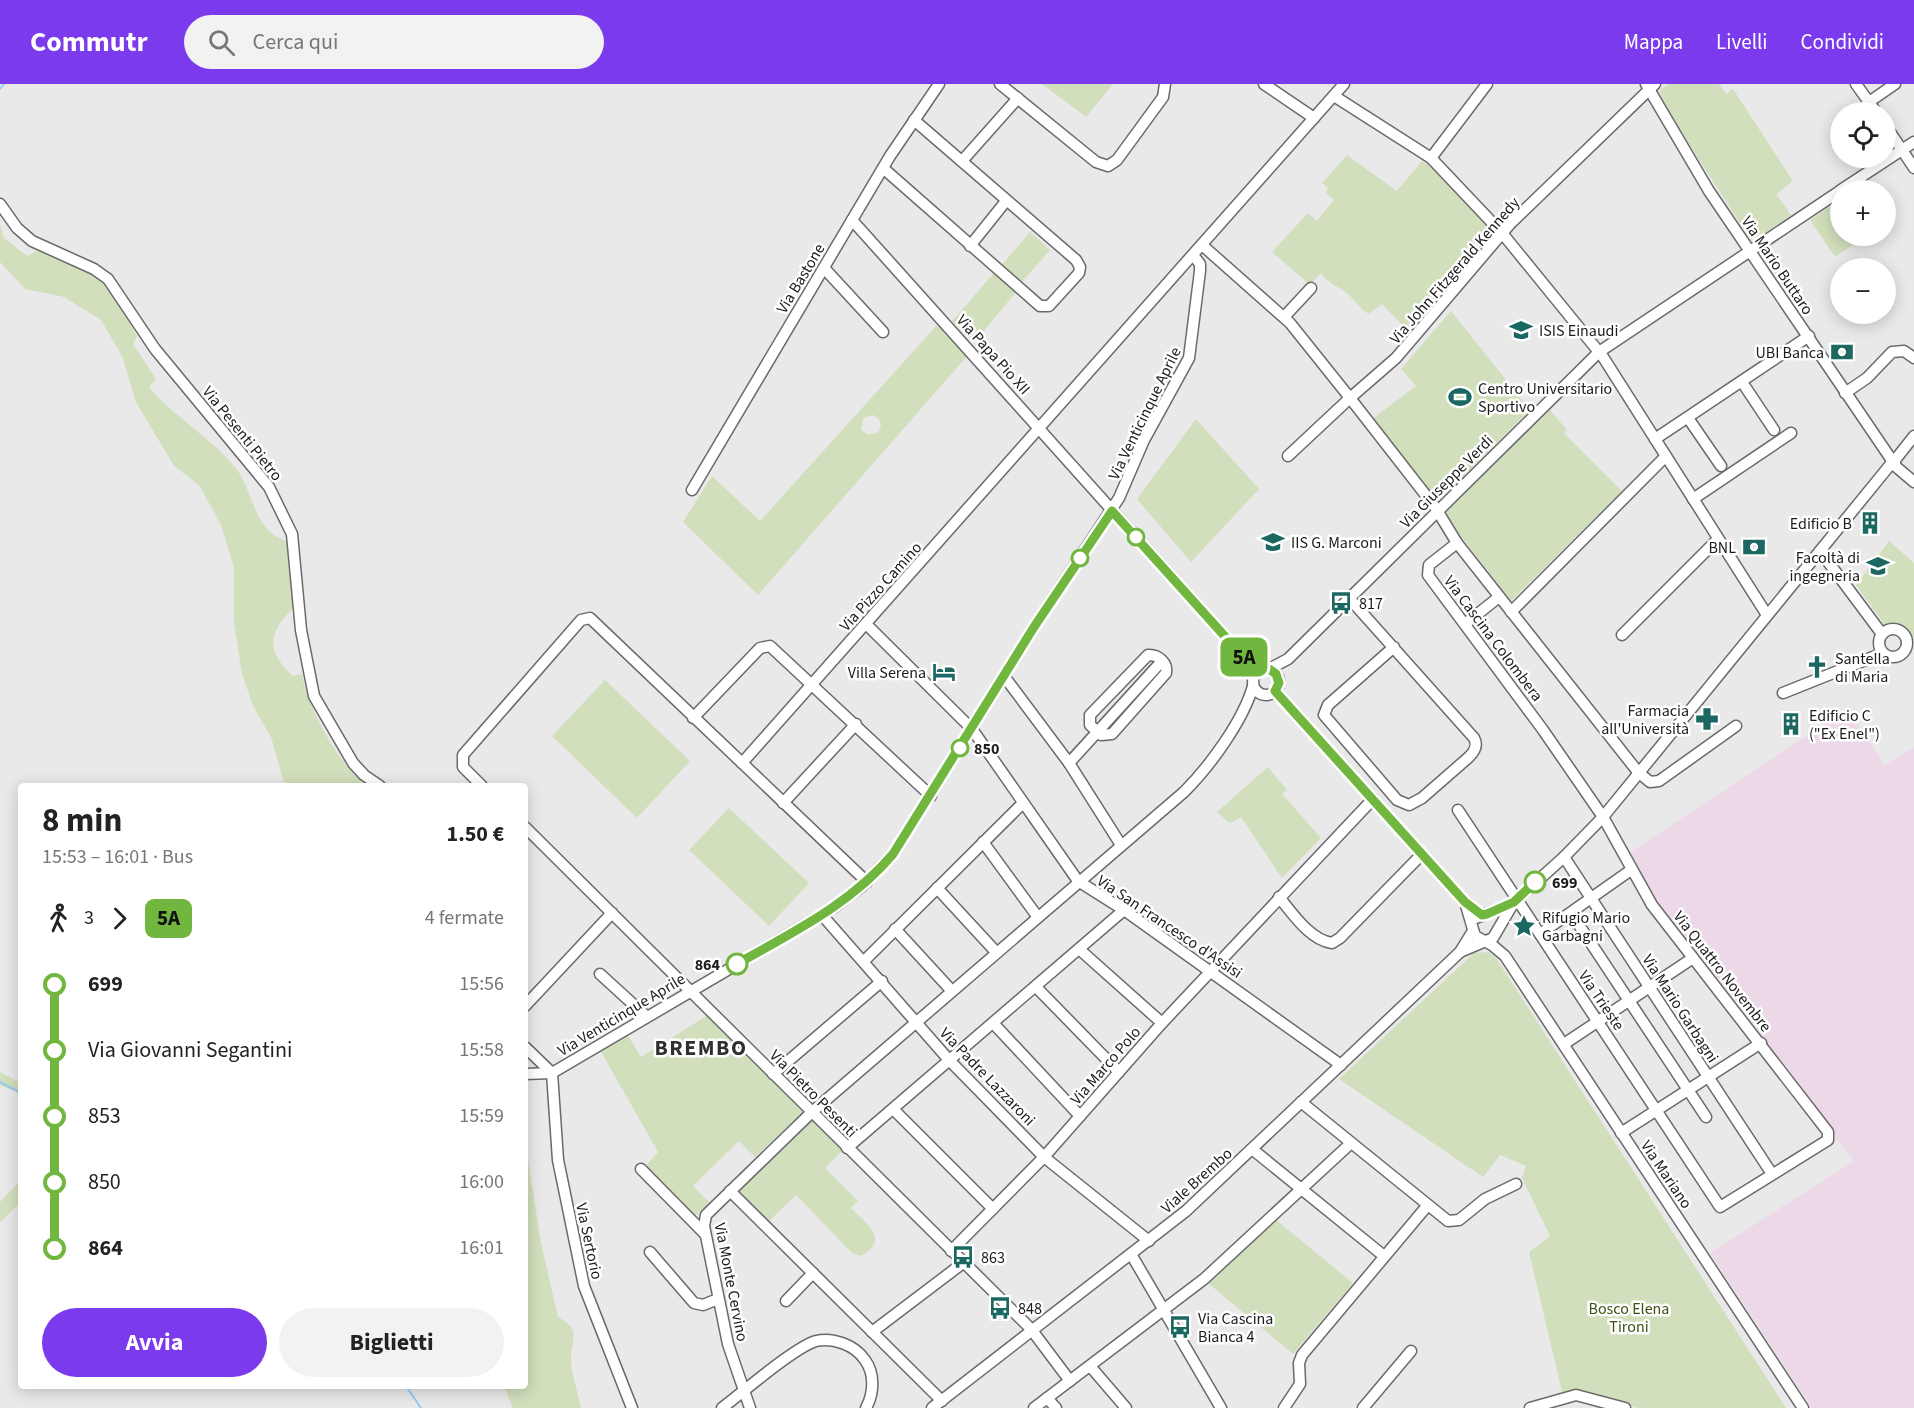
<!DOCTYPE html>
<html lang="it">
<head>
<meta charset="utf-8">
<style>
  :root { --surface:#fff; --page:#f2f2f2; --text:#222; --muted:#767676; --accent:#7c3aed }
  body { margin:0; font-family:"Source Sans 3",sans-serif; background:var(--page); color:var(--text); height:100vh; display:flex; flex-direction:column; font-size:22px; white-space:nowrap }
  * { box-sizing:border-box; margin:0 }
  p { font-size:20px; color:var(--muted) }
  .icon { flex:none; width:33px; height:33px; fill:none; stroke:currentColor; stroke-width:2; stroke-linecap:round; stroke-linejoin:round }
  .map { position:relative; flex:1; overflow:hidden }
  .panel { position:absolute; left:18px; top:699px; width:510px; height:606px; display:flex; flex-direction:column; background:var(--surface); border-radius:6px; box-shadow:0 3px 15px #0003 }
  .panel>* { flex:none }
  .badge { padding:0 12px; border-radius:9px; font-size:21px; line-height:39px }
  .fabs { position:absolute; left:1830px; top:18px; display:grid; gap:12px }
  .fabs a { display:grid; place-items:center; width:66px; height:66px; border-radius:50%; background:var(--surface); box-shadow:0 3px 15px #0003; font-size:30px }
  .map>.badge { position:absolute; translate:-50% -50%; box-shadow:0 0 0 3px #fff }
  .legs { display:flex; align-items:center; gap:9px; height:66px; padding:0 24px; font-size:20px }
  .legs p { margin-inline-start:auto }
  .overview { display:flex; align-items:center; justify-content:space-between; height:102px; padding:0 24px }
  h1 { font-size:33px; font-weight:700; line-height:45px }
  .button { display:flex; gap:12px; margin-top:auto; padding:12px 24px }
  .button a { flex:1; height:69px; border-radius:36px; background:var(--accent); color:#fff; font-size:24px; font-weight:700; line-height:69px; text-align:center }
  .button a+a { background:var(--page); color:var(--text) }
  ul { padding:0 24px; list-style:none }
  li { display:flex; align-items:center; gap:21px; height:66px; font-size:22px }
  li i { display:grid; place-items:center; width:9px; height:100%; margin:0 8px; background:currentColor }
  li i::after { content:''; width:15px; height:15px; margin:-8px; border:4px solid; border-radius:50%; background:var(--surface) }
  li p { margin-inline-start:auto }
  li:first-child i { background:linear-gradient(#0000 50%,currentColor 0) }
  li:last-child i { background:linear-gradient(currentColor 50%,#0000 0) }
  header { display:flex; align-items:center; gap:36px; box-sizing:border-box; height:84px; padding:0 30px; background:var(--accent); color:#fff }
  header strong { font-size:28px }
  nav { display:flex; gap:33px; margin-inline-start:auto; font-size:21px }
  .search { width:420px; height:54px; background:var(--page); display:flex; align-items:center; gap:15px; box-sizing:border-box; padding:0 21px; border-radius:33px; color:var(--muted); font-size:22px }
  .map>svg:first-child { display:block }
</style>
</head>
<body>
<header>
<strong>Commutr</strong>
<div class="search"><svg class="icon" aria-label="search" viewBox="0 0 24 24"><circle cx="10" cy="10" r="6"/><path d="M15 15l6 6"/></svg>Cerca qui</div>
<nav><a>Mappa</a><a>Livelli</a><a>Condividi</a></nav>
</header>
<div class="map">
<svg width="1914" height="1324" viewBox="0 0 1914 1324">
  <rect width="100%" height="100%" fill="#e9e9ea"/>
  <!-- industrial -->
  <polygon fill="#edd8e7" points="1847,625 1885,681 1914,663 1914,1324 1812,1324 1710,1169 1854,1077 1663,832 1631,768"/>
  <!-- green -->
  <g fill="#d2dfbc" fill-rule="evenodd">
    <polygon points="1042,0 1113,0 1086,33"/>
    <polygon points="1669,0 1719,0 1726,10 1733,5 1793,97 1776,110 1791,131 1752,158 1668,27 1659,7"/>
    <path d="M1347 71 1397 107 1422 77 1438 89 1489 145 1463 173 1465 177 1425 225 1424 229 1427 232 1411 250 1382 220 1369 230C1359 225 1356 217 1348 210 1339 202 1328 200 1321 189L1310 201 1272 168 1308 129 1317 137 1334 116 1326 109 1328 104 1322 99Z"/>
    <polygon points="1840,115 1840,152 1866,152 1835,173 1810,136"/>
    <path d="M0 141 4 154 27 172 39 166C63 176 92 184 109 204 120 217 128 237 137 252L133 260 156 295 149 303C174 333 210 353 235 383 255 408 253 451 291 458L295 522C269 548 264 565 293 592L302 590C307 624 340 682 367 702H285L271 653 254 624 242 590 234 538V484L221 441 199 401 174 382 136 318 122 272 101 236 64 213 25 205 0 178Z"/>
    <polygon points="1030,148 1050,166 1021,199 1001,182"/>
    <polygon points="994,189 1016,208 974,259 952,237"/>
    <polygon points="1451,227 1530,326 1454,402 1437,402 1430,409 1372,335 1416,302 1401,285"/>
    <path d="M938 240 968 271 758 511 683 438 712 392 760 437ZM873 331 879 335 881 342 878 348 869 351 861 346 863 334Z"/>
    <polygon points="1550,326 1567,346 1564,349 1622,407 1511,517 1443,429"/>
    <polygon points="1196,335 1259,405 1191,478 1137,415"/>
    <polygon points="1889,457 1914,479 1914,554 1903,543 1885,541 1856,501"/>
    <polygon points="605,596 690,677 637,734 552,652"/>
    <polygon points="1268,683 1287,706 1282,710 1321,754 1282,794 1241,733 1230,739 1217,728"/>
    <polygon points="729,724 809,799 769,842 689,766"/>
    <polygon points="1489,868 1496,874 1786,1324 1637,1324 1614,1314 1562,1308 1529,1168 1550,1152 1522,1094 1526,1082 1500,1071 1483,1093 1339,995 1474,869"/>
    <polygon points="708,931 803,1028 755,1073 739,1057 693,1102 709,1118 693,1134 644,1084 658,1068 600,966 627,950 641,973"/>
    <polygon points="0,988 21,999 21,1010 0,1001"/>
    <path d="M810 1034 843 1066 825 1084 858 1117 851 1124C866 1139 891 1156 861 1172L852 1169 796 1111 768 1138 737 1107Z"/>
    <path d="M525 1055 540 1154 558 1233C583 1246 570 1256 571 1277 572 1292 578 1309 581 1324H513L504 1302H525Z"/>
    <polygon points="21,1096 21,1118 0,1138 0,1118"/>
    <polygon points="1276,1136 1353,1199 1293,1270 1208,1199"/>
  </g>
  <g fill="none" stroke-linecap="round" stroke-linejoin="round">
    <!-- stream -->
    <g stroke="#97cbf4" stroke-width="2">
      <polyline points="0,5 4,0"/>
      <polyline points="0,998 21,1009"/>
      <polyline points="406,1302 421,1324"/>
    </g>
    <!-- minor casing -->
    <g stroke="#6a6a6b" stroke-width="13">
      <g id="minor">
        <polyline points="1000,0 1096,78 1108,82 1117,76 1163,13 1165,0"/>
        <polyline points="1264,0 1314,34"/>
        <polyline points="1646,0 1709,107 1891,375"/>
        <polyline points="1856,0 1876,28"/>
        <polyline points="1334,12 1431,74 1502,149 1603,273 1767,531"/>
        <polyline points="1869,18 1895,0"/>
        <polyline points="1886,42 1914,84"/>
        <polyline points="1431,74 1487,0"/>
        <polyline points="962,77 1018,14"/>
        <polyline points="883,84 1040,222 1049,222 1079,189 1080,183 1076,176 914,36"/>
        <polyline points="1841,106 1914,58"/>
        <polyline points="0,120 17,144 32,157 94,185 108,195 155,265 269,403 292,450 301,546 314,612 353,679 364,691 380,702"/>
        <polyline points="852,136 1257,588"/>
        <polyline points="1202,161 1290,239 1350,314 1288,372"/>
        <polyline points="970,162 1006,117"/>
        <polyline points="824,184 883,248"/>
        <polyline points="1284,233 1311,204"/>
        <polyline points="1742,298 1774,346"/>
        <polyline points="1845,309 1867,294 1892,268 1904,267 1914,274"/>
        <polyline points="1688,334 1721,382"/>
        <polyline points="1655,355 1809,252"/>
        <polyline points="1894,381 1914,398"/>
        <polyline points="692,406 890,72 939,0"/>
        <polyline points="1693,415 1791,349"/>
        <polyline points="1457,459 1638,688 1650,698 1659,697 1736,642"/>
        <polyline points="1820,467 1882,550"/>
        <path d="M1349 514 1474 654C1478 661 1475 667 1469 673L1422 714 1409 721 1397 716 1324 631 1328 621 1394 563"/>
        <polyline points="1511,528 1666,372"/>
        <polyline points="866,540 972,645 1078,797 1124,826 1341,981"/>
        <polyline points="1465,540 1499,513"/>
        <circle cx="1893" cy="559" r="14"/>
        <polyline points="1622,551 1718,455"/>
        <path d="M1148 571C1158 570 1168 579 1166 589L1112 650 1101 651 1090 641V631Z"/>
        <polyline points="1269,585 1288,575 1599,268 1840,107"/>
        <circle cx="1266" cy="598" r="13"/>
        <polyline points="1004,592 1069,679 1121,761"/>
        <polyline points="1275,607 1465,818 1482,831"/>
        <polyline points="1783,609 1883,569"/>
        <polyline points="693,634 760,564 770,562 931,712"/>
        <polyline points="742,679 1344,0"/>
        <polyline points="1069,679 1162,577"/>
        <polyline points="482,702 463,683 463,671 581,536 590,534 867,798"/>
        <polyline points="783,719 856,640"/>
        <polyline points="1458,726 1720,1123 1828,1056 1828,1048 1652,821 1603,733 1543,646 1428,491 1429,481 1457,459 1435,423 1350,314 1396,274 1510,140 1655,0"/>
        <polyline points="525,743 1031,1245 1070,1297"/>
        <polyline points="983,758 1037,832"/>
        <polyline points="1564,773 1772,1090"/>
        <polyline points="937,804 996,868"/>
        <path d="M1279 813C1292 829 1310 856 1332 859L1340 854 1422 770"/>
        <polyline points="1465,818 1475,852 1492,861 1505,872 1803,1324"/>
        <polyline points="1571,829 1706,1033"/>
        <polyline points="822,831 949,976 1044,1073 1149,1157"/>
        <polyline points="1476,834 1514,818"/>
        <polyline points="895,845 951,906"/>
        <polyline points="1540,850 1631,786"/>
        <polyline points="1079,865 1162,939"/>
        <polyline points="1460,868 1493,854 1514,818 1564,773 1603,733 1890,381 1895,380 1895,376 1914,352"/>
        <polyline points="864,877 1023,719"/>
        <polyline points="600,890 646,932"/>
        <polyline points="1036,903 1119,988"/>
        <polyline points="525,922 612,829"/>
        <polyline points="993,939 1080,1032"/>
        <polyline points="1564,960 1693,874"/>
        <polyline points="525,963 552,989"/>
        <polyline points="552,989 558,1076 584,1202 632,1324"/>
        <polyline points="525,990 552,989 833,824 862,802 893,770 1034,543 1119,414 1144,356 1189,274 1200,187 1200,180 1193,171"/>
        <polyline points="773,990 882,897"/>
        <polyline points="1301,1018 1448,1137 1459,1136 1485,1115 1516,1100"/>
        <polyline points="893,1025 993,1125"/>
        <polyline points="1621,1049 1761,959"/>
        <polyline points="847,1064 1124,826"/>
        <polyline points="1252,1065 1384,1172"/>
        <polyline points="641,1085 705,1150"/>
        <polyline points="730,1107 942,1317"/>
        <polyline points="951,1167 1044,1073 1162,939 1373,715"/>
        <polyline points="650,1168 694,1219 703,1221 718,1215"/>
        <polyline points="1131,1170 1221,1324"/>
        <polyline points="786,1217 813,1189"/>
        <polyline points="872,1248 963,1179"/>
        <polyline points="1090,1282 1126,1324"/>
        <polyline points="1047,1314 1056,1324"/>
        <path d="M722 1324C742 1309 795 1263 816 1257 833 1253 855 1261 865 1276 875 1290 874 1309 866 1324"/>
        <path d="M750 1324 728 1260 704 1142 706 1131 812 1028 1184 708C1210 682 1243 637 1253 602"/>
        <polyline points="932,1324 1186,1127 1460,868 1473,847"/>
        <polyline points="1034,1324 1204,1195 1350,1060"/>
        <polyline points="1284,1324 1300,1300 1299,1279 1302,1271 1427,1122"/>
        <polyline points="1363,1324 1411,1267"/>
        <polyline points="1530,1324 1576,1311 1625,1324"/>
      </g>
    </g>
    <!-- minor -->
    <use href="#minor" stroke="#fff" stroke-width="10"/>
  </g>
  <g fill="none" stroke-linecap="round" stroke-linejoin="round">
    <!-- line-1 casing -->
    <g stroke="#fff" stroke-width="14">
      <path id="line-1" d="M737 880C793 848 851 820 893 770L1034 543 1112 427 1257 588 1269 585 1276 590 1279 599 1275 607 1465 818 1482 831 1487 830 1514 818 1535 798"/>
    </g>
    <!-- line-1 -->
    <use href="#line-1" stroke="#71b73f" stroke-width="9"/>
  </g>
  <!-- icons -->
  <defs>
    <g id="school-bare" transform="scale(1.8)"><path d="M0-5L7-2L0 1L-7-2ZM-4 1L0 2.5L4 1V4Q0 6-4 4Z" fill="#1b6762" stroke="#fff" stroke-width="2.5" paint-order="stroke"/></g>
    <g id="bank-bare" transform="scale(1.8)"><path d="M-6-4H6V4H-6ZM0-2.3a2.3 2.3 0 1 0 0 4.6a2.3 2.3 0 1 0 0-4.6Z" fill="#1b6762" stroke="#fff" stroke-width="2.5" paint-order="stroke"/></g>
    <g id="stadium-bare" transform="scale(1.8)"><path d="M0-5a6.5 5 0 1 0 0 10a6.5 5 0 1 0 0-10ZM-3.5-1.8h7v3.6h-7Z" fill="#1b6762" stroke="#fff" stroke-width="2.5" paint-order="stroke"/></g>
    <g id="building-bare" transform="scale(1.8)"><path d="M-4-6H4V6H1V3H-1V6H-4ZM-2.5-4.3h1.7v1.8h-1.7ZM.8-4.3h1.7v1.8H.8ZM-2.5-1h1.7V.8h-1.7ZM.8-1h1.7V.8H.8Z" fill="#1b6762" stroke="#fff" stroke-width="2.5" paint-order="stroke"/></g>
    <g id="university-bare" transform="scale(1.8)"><path d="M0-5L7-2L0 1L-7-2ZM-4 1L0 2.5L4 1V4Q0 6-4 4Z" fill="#1b6762" stroke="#fff" stroke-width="2.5" paint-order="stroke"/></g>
    <g id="bus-bare" transform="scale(1.8)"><path d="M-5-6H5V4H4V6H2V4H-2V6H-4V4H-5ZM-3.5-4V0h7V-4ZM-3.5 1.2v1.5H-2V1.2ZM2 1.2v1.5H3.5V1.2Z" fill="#1b6762" stroke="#fff" stroke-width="2.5" paint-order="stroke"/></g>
    <g id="church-bare" transform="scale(1.8)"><path d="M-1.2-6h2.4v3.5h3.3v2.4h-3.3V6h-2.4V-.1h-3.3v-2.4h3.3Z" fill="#1b6762" stroke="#fff" stroke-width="2.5" paint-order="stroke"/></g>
    <g id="hotel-bare" transform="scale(1.8)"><path d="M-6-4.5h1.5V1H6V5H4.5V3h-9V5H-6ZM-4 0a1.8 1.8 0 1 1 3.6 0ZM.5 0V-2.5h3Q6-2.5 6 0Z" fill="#1b6762" stroke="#fff" stroke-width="2.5" paint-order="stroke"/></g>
    <g id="pharmacy-bare" transform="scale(1.8)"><path d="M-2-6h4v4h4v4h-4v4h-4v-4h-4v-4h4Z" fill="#1b6762" stroke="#fff" stroke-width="2.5" paint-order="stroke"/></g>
    <g id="sight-bare" transform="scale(1.8)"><path d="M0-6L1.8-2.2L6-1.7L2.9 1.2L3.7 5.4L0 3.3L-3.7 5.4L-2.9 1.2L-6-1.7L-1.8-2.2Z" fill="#1b6762" stroke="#fff" stroke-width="2.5" paint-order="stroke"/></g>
  </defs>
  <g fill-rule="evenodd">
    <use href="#school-bare" x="1521" y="246"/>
    <use href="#bank-bare" x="1842" y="268"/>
    <use href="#stadium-bare" x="1460" y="313"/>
    <use href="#building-bare" x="1870" y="439"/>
    <use href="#school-bare" x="1273" y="458"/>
    <use href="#bank-bare" x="1754" y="463"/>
    <use href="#university-bare" x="1878" y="482"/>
    <use href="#bus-bare" x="1341" y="519"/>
    <use href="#church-bare" x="1817" y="583"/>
    <use href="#hotel-bare" x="944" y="588"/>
    <use href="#pharmacy-bare" x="1707" y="635"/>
    <use href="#building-bare" x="1791" y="640"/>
    <use href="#sight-bare" x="1524" y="842"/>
    <use href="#bus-bare" x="963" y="1173"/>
    <use href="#bus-bare" x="1000" y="1224"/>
    <use href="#bus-bare" x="1180" y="1243"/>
  </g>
  <!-- markers -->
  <g fill="#fff" stroke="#71b73f" stroke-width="3">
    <circle cx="1136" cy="453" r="8"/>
    <circle cx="1080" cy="474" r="8"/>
    <circle cx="960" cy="664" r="8"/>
    <circle cx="1535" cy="798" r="10"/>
    <circle cx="737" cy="880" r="10"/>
  </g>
  <g text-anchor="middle" stroke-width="5" stroke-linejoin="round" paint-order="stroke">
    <!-- street labels -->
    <g font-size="16" fill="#1c1c1d" stroke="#fff">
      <text transform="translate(1778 181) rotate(56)" y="6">Via Mario Buttaro</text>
      <text transform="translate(1454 186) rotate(-49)" y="6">Via John Fitzgerald Kennedy</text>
      <text transform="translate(800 194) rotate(-59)" y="6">Via Bastone</text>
      <text transform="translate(994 270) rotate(48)" y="6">Via Papa Pio XII</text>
      <text transform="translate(1144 329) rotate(-64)" y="6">Via Venticinque Aprile</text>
      <text transform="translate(243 349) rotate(51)" y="6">Via Pesenti Pietro</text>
      <text transform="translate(1446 397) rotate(-45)" y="6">Via Giuseppe Verdi</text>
      <text transform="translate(880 502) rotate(-48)" y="6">Via Pizzo Camino</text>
      <text transform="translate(1494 554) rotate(53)" y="6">Via Cascina Colombera</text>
      <text transform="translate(1170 842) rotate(34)" y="6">Via San Francesco d'Assisi</text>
      <text transform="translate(1723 887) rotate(52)" y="6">Via Quattro Novembre</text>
      <text transform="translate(1602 916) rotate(56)" y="6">Via Trieste</text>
      <text transform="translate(1681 924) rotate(57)" y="6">Via Mario Garbagni</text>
      <text transform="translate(621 930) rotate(-31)" y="6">Via Venticinque Aprile</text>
      <text transform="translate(1105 981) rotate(-49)" y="6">Via Marco Polo</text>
      <text transform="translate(988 992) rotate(46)" y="6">Via Padre Lazzaroni</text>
      <text transform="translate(814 1009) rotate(45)" y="6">Via Pietro Pesenti</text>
      <text transform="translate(1667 1090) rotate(56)" y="6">Via Mariano</text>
      <text transform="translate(1196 1096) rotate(-42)" y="6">Viale Brembo</text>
      <text transform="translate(590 1157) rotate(78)" y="6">Via Sertorio</text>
      <text transform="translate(732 1198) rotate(79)" y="6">Via Monte Cervino</text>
    </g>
    <!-- poi labels -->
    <g font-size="16" fill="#1c1c1d" stroke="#fff" text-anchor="start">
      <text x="1539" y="252">ISIS Einaudi</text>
      <text x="1824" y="274" text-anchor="end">UBI Banca</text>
      <text x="1478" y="310">Centro Universitario<tspan x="1478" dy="18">Sportivo</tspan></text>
      <text x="1852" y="445" text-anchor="end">Edificio B</text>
      <text x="1291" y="464">IIS G. Marconi</text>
      <text x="1736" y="469" text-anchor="end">BNL</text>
      <text x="1860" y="479" text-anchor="end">Facoltà di<tspan x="1860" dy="18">ingegneria</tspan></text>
      <text x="1359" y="525">817</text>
      <text x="1835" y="580">Santella<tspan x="1835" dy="18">di Maria</tspan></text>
      <text x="926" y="594" text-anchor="end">Villa Serena</text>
      <text x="1689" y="632" text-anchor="end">Farmacia<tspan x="1689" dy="18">all'Università</tspan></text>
      <text x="1809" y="637">Edificio C<tspan x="1809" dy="18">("Ex Enel")</tspan></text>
      <text x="1542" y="839">Rifugio Mario<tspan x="1542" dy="18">Garbagni</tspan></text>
      <text x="981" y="1179">863</text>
      <text x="1018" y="1230">848</text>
      <text x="1198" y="1240">Via Cascina<tspan x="1198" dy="18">Bianca 4</tspan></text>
    </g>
    <!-- stop labels -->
    <g font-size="16" font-weight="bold" fill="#1c1c1d" stroke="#fff" text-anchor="start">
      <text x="974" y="670">850</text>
      <text x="1552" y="804">699</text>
      <text x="720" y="886" text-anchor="end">864</text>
    </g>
    <!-- park labels -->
    <g font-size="16" fill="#3e5012" stroke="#fff">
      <text x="1629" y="1230">Bosco Elena<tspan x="1629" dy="18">Tironi</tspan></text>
    </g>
    <!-- district labels -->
    <g font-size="22" font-weight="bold" letter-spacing="1.5" fill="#2f2f30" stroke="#fff">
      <text x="701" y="971">BREMBO</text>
    </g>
  </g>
</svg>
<div class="fabs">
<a><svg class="icon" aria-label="locate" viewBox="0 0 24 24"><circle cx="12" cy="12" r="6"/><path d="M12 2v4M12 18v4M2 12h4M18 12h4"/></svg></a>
<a>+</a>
<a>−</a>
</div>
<b class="badge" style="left:1244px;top:573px;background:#71b73f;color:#111">5A</b>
<section class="panel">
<div class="overview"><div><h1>8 min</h1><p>15:53 – 16:01 · Bus</p></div><b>1.50 €</b></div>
<div class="legs"><svg class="icon" aria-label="walk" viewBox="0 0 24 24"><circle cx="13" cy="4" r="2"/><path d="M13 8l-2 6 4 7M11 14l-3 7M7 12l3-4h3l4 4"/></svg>3<svg class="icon" aria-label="forward" viewBox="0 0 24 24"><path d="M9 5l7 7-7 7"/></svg><b class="badge" style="background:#71b73f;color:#111">5A</b><p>4 fermate</p></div>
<ul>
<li><i style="color:#71b73f"></i><b>699</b><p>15:56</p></li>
<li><i style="color:#71b73f"></i><span>Via Giovanni Segantini</span><p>15:58</p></li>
<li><i style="color:#71b73f"></i><span>853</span><p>15:59</p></li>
<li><i style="color:#71b73f"></i><span>850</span><p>16:00</p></li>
<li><i style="color:#71b73f"></i><b>864</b><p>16:01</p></li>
</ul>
<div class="button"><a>Avvia</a><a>Biglietti</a></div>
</section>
</div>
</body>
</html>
